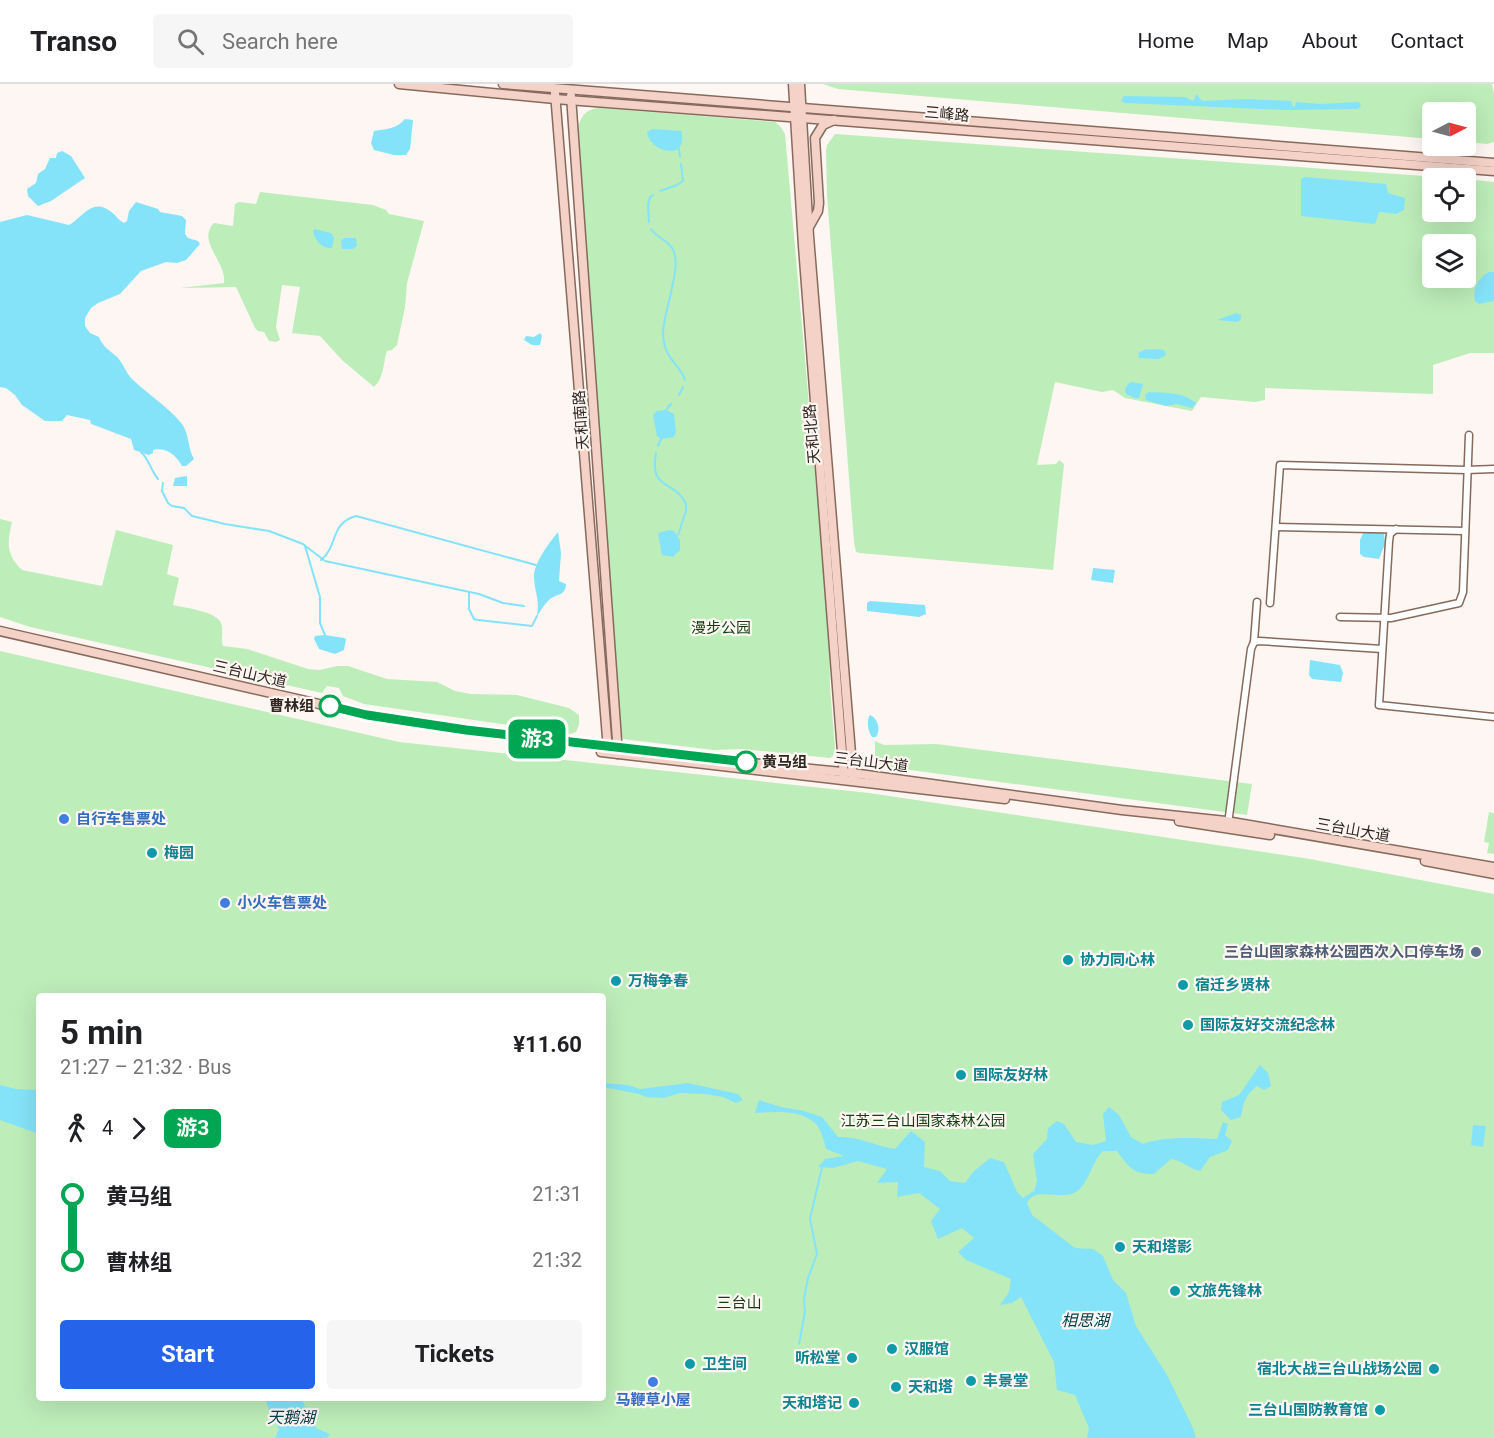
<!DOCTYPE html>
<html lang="en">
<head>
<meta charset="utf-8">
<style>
  :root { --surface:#fff; --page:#f6f6f6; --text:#202124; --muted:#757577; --line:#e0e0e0; --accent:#2563eb }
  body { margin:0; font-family:Roboto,"Noto Sans SC",sans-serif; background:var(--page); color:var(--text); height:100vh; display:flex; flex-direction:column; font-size:22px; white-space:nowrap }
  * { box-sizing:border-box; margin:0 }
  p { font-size:20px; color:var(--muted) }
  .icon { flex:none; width:33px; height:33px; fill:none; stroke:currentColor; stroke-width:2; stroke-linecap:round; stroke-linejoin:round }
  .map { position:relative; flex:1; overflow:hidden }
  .side { position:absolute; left:36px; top:909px; width:570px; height:408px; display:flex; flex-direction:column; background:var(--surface); border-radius:6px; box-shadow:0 6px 24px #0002 }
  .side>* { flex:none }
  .badge { padding:0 12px; border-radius:9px; font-size:21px; line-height:39px }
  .needle { width:39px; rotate:84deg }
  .buttons { position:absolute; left:1422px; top:18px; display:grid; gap:12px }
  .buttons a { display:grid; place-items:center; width:54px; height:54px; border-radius:6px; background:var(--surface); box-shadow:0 6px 24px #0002; font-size:30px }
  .map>.badge { position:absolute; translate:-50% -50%; box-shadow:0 0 0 3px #fff }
  .legs { display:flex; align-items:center; gap:9px; height:66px; padding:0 24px; font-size:20px }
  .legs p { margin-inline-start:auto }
  .summary { display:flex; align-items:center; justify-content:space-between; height:102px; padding:0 24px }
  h1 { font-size:33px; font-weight:700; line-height:45px }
  .action { display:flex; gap:12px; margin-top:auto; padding:12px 24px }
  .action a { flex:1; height:69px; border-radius:6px; background:var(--accent); color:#fff; font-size:24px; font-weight:700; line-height:69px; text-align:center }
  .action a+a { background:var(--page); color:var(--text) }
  ul { padding:0 24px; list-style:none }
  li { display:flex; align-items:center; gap:21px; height:66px; font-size:22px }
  li i { display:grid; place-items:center; width:9px; height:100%; margin:0 8px; background:currentColor }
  li i::after { content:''; width:15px; height:15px; margin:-8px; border:4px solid; border-radius:50%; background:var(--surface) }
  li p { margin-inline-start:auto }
  li:first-child i { background:linear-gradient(#0000 50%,currentColor 0) }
  li:last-child i { background:linear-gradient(currentColor 50%,#0000 0) }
  header { display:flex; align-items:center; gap:36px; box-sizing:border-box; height:84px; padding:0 30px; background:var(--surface); border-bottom:2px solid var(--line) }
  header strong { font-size:28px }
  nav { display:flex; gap:33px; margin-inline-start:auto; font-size:21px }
  .search { width:420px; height:54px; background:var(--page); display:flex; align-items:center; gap:15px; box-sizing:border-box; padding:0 21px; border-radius:6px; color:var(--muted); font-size:22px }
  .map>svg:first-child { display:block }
</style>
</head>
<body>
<header>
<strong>Transo</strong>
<div class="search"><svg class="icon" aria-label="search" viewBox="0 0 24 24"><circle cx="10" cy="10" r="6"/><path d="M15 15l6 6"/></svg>Search here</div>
<nav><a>Home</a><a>Map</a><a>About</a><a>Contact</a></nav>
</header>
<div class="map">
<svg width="1494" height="1354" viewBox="0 0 1494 1354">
  <rect width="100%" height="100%" fill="#fdf6f2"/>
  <!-- green -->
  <g fill="#bdedb9" fill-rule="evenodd">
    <polygon points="823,0 1492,0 1494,10 1494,58 1487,60 1466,58 1466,28 1432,28 1432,55 838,5"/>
    <path d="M600 24 775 38 780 42 785 50 829 547 830 603 835 664 833 672 830 674 743 665 714 666 623 655 621 648 578 43C582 31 586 25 600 24Z"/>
    <path d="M835 50 1452 94H1432V128H1466V95L1494 98V269H1470L1433 281V310L1265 304V316L1255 318 1201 313 1192 327 1125 314 1113 306 1102 308 1055 298 1037 381 1056 380 1059 376 1064 380 1053 486 860 469 856 468 854 458 827 112 826 67 827 61ZM1432 160H1466V194H1432Z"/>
    <path d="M260 108 373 121 386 126 389 130 424 137 407 199 405 223 397 261 392 266 387 267C383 279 384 294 374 303L342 276 320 252 292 249 300 203 282 201 276 243 280 256 276 258 269 257 264 248 258 247 255 244 236 203 180 204 224 199C227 178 196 157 214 139L233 142 235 120 239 118 256 120Z"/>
    <path d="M0 435 12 438C7 459 6 470 22 486L102 502 116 446 173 461 167 490 179 494 173 521C185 524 216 527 221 539 224 546 220 555 223 562L247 565 308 585 320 586 337 582H348L387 595 437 598 455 607 471 610 517 611 569 624 579 631V641L576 648 570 650 364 620 343 612 339 604 327 602 322 609 30 543 0 533Z"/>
    <path d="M0 567 399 658 869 709 1310 775 1494 810V1354H0ZM39 912H603V1314H39Z"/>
    <polygon points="875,657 884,661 936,660 1252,700 1247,731 888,683 882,682 875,674"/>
    <polygon points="1489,728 1494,729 1494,770 1487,769 1489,759 1484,758"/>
  </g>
  <!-- water -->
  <g fill="#85e3f9">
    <polygon points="1197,10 1199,14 1203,17 1247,15 1291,17 1293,23 1295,22 1296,18 1320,20 1359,18 1361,22 1358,25 1285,26 1125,19 1121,17 1124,12 1185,13 1193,17"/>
    <path d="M405 35 413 36 410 65 406 71H394L374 66 371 59 374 47C386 45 397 45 405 35Z"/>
    <path d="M652 45 682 47V58L679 65C666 71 649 62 647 48Z"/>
    <polygon points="62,67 71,72 85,94 51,117 38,122 28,112 27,105 36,99 38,90 45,85 50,74 56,74 57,69"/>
    <polygon points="1305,93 1386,100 1388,109 1405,114 1404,126 1396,130 1379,128 1375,140 1301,132 1301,95"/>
    <path d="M136 118 158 125 160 128 182 132 186 136 185 150 188 154 198 157 200 160 186 176 177 179 166 178 141 187 120 210 98 219 91 224 85 234V242L90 249 99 253C103 263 109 266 117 273 124 280 126 290 133 296 149 311 168 323 182 340 190 351 187 363 194 375L186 382H182C176 371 166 363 153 366V369L149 371 134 366 131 355 94 341 91 340 90 336 67 331 62 337H45L22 321 15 311 6 304 0 303V138L27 131 69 141C83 133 92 114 110 127 115 130 118 136 124 139L127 137 129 127Z"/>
    <path d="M315 145 331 149 334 154 332 164C322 165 315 157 313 147Z"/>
    <polygon points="344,154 356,154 357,162 353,165 342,165 341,157"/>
    <path d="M1489 188H1494V217L1479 220 1475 217C1472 205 1479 193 1489 188Z"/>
    <polygon points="1236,229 1241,231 1241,235 1238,238 1217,236"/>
    <polygon points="540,249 542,252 540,261 532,261 524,256 526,252 534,253"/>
    <path d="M1146 265C1152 267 1158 264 1164 266L1166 270 1165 272 1158 275 1139 274 1138 269Z"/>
    <polygon points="1131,298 1143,300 1139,314 1135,314 1126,310 1125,305 1128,300"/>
    <path d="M1149 308C1165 309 1183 308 1196 319L1192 324 1177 320 1166 322 1146 316 1145 311Z"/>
    <polygon points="666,326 674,330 676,348 674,353 661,355 657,352 653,331 657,327"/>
    <polygon points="187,392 187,402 173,402 175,394"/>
    <polygon points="669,446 674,447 680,456 680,466 673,473 662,471 658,449"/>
    <polygon points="1364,447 1384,449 1385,460 1379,475 1364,473 1360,470 1360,456"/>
    <path d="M558 448 561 469 559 497 566 500C566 512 557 509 549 516 544 520 541 527 537 532 540 515 535 510 534 494 533 480 549 459 558 448Z"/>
    <polygon points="1093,484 1115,486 1113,499 1091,496"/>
    <polygon points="870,517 925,521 926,530 919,533 867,527 867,519"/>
    <polygon points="325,551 344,554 346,555 344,566 335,570 319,565 314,555 315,552"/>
    <polygon points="1310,576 1340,581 1343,589 1341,598 1312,595 1309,591"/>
    <path d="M870 631C878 634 881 646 876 653H872C868 648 866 636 870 631Z"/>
    <path d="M1260 981 1268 989 1271 1002 1264 1006 1257 1002C1245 1011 1243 1020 1241 1033L1231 1036 1221 1026 1222 1018 1239 1011Z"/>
    <polygon points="603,999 628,1001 640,1005 688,999 738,1010 743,1016 736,1019 723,1013 704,1010 680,1009 664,1014 646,1013 639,1010 603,1003"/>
    <polygon points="0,1001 16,1005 39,1006 39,1050 0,1036"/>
    <path d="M759 1016 781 1023 804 1027 822 1033 838 1053C858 1052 876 1062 895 1065L911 1047 925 1058 924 1083 940 1087 950 1097 965 1099 973 1088 990 1074 1004 1078 1017 1108 1023 1114 1034 1107 1037 1097 1033 1070 1047 1055 1048 1044 1057 1037 1064 1040 1076 1058 1093 1061 1106 1057 1103 1030 1109 1023 1119 1031 1131 1053 1143 1060C1164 1052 1195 1054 1217 1055L1223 1038 1228 1040 1225 1051 1232 1057 1228 1066 1210 1073 1200 1087C1189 1085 1182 1076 1171 1075L1154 1090C1132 1090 1129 1083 1117 1067H1103C1091 1078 1089 1102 1074 1109 1057 1116 1035 1102 1027 1119L1032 1131 1075 1164 1093 1165 1103 1172 1113 1196 1126 1209 1136 1242 1167 1291 1193 1344 1196 1354H1087L1089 1344 1075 1311 1057 1306 1054 1278 1021 1213 1012 1219 1000 1221 1009 1208 1011 1195 966 1176 958 1168 974 1154 962 1144 938 1155 931 1137 940 1125 919 1109 897 1113 898 1098 877 1099 887 1085 858 1077 833 1084 818 1083 825 1075 844 1072 826 1065C824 1057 821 1044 815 1039 799 1025 774 1028 755 1029Z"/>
    <polygon points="1473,1041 1486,1042 1483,1063 1471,1061"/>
    <polygon points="266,1314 301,1314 316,1344 330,1350 327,1354 275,1354 279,1345 267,1321"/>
  </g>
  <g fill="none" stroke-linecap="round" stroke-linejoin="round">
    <!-- stream -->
    <g stroke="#85e3f9" stroke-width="2">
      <polyline points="679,65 680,73"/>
      <polyline points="660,107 677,101 683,97 681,80"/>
      <polyline points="649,138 648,121 650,113 653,111"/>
      <path d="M651 145C656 153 667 156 672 164 684 181 662 230 663 251 665 277 679 278 685 296"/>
      <polyline points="679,311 683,303"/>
      <polyline points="666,326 671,320"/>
      <polyline points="658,362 661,355"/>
      <path d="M141 368C149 375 151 387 158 395"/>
      <path d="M656 369C649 408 675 395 686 420V427L678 451"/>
      <polyline points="163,399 162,407 168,419 172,422 184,424 192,432 225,440 269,447 303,460 325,477 479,510 503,519 524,522"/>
      <polyline points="305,462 320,513 320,539 325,551"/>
      <path d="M321 476C339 461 329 440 356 432L536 481"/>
      <polyline points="469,508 469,525 474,535 478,536 532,542 537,532"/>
      <polyline points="799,1260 805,1228 804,1215 808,1194 817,1170 810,1135 822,1083"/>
    </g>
    <!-- street casing -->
    <g stroke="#866a5b" stroke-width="9">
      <g id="street">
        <polyline points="1276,443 1465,447"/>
        <polyline points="1396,445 1390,450 1389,458 1379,621 1494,633"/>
        <polyline points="1270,519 1280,381 1466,386 1494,385"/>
        <polyline points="1340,533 1391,534 1459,519 1463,508 1469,351"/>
        <polyline points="1254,558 1259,557 1382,565"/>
        <polyline points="1228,740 1251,565 1254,558 1257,518"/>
      </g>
    </g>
    <!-- secondary casing -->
    <g stroke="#866a5b" stroke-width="11">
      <g id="secondary">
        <polyline points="399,0 555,15 1494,87"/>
        <polyline points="503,0 1494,79"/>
        <polyline points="793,0 803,162 844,694"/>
        <polyline points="800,0 809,152 853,694"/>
        <polyline points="555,9 608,666"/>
        <polyline points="571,12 618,670"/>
        <polyline points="809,143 818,127 819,119 815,54 823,41 834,36"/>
        <polyline points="0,547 367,631 466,646 690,673 852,689 1122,726 1226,737 1494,783"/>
        <polyline points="601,668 1005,715"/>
        <polyline points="1179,737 1270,751"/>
        <polyline points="1425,777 1494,790"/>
      </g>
    </g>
    <!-- street -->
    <use href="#street" stroke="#fff" stroke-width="6"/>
    <!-- secondary -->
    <use href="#secondary" stroke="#f4d2c7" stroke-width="8"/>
  </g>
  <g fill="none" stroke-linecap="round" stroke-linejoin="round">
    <!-- line-1 casing -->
    <g stroke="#fff" stroke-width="14">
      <polyline id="line-1" points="330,622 367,631 466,646 746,678"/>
    </g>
    <!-- line-1 -->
    <use href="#line-1" stroke="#00a651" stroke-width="9"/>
  </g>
  <!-- markers -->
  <g fill="#fff" stroke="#00a651" stroke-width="3">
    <circle cx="330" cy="622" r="10"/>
    <circle cx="746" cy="678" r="10"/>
  </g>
  <g fill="#3f7fe0" stroke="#fdf6f2" stroke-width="2">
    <circle cx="64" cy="735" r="6"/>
    <circle cx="225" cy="819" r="6"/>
    <circle cx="653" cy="1298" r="6"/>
  </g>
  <g fill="#0f9aa8" stroke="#fdf6f2" stroke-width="2">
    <circle cx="152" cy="769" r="6"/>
    <circle cx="1068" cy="876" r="6"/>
    <circle cx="616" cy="897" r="6"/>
    <circle cx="1183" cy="901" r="6"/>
    <circle cx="1188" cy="941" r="6"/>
    <circle cx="961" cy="991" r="6"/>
    <circle cx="1120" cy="1163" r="6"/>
    <circle cx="1175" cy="1207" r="6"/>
    <circle cx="892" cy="1265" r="6"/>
    <circle cx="852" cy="1274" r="6"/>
    <circle cx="690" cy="1280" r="6"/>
    <circle cx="1434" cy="1285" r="6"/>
    <circle cx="971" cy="1297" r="6"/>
    <circle cx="896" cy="1303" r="6"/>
    <circle cx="854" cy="1319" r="6"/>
    <circle cx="1380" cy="1326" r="6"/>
  </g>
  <circle fill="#5c6f8a" stroke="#fdf6f2" stroke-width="2" cx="1476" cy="868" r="6"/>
  <g text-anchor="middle" stroke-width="4.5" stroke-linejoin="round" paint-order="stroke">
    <!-- street labels -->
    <g font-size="15" fill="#31251f" stroke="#fdf6f2">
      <text transform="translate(947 30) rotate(5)" y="5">三峰路</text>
      <text transform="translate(581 336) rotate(-94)" y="5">天和南路</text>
      <text transform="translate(812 350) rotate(-95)" y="5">天和北路</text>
      <text transform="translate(250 590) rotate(13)" y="5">三台山大道</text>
      <text transform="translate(871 678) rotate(7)" y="5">三台山大道</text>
      <text transform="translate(1353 746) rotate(10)" y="5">三台山大道</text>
    </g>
    <!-- park labels -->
    <g font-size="15" fill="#123f12" stroke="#fdf6f2">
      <text x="721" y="549">漫步公园</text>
      <text x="923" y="1042">江苏三台山国家森林公园</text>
      <text x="739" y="1224">三台山</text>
    </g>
    <!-- stop labels -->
    <g font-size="15" font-weight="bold" fill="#31251f" stroke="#fdf6f2" text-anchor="end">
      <text x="314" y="627">曹林组</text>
      <text x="762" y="683" text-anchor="start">黄马组</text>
    </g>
    <!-- shop labels -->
    <g font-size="15" font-weight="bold" fill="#366cbe" stroke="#fdf6f2" text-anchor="start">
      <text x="76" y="740">自行车售票处</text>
      <text x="237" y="824">小火车售票处</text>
      <text x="653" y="1321" text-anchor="middle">马鞭草小屋</text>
    </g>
    <!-- culture labels -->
    <g font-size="15" font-weight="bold" fill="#0d838f" stroke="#fdf6f2" text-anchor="start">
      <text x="164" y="774">梅园</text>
      <text x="1080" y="881">协力同心林</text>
      <text x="628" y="902">万梅争春</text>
      <text x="1195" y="906">宿迁乡贤林</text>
      <text x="1200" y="946">国际友好交流纪念林</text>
      <text x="973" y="996">国际友好林</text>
      <text x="1132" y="1168">天和塔影</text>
      <text x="1187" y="1212">文旅先锋林</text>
      <text x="904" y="1270">汉服馆</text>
      <text x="840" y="1279" text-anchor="end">听松堂</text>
      <text x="702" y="1285">卫生间</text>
      <text x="1422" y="1290" text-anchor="end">宿北大战三台山战场公园</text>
      <text x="983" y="1302">丰景堂</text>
      <text x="908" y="1308">天和塔</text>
      <text x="842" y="1324" text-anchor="end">天和塔记</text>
      <text x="1368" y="1331" text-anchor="end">三台山国防教育馆</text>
    </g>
    <!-- service labels -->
    <g font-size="15" font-weight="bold" fill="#4e5e75" stroke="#fdf6f2" text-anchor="end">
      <text x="1464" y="873">三台山国家森林公园西次入口停车场</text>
    </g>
    <!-- water labels -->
    <g font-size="16" font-style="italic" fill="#04424d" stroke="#fdf6f2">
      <text x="1085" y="1242">相思湖</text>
      <text x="291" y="1339">天鹅湖</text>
    </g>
  </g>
</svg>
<div class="buttons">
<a><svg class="needle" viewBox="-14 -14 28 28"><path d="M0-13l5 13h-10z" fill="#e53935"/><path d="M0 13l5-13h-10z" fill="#757577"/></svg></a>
<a><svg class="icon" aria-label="locate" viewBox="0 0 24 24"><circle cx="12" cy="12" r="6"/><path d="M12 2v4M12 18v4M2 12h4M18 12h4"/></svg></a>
<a><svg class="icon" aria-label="layers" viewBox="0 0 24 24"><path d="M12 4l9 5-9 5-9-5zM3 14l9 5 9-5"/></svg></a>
</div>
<b class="badge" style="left:537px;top:655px;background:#00a651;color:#fff">游3</b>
<section class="side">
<div class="summary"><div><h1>5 min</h1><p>21:27 – 21:32 · Bus</p></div><b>¥11.60</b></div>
<div class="legs"><svg class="icon" aria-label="walk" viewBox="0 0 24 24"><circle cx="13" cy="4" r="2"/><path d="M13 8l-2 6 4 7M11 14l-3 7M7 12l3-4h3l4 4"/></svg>4<svg class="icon" aria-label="forward" viewBox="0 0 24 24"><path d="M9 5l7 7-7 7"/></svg><b class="badge" style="background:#00a651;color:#fff">游3</b></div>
<ul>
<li><i style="color:#00a651"></i><b>黄马组</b><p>21:31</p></li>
<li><i style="color:#00a651"></i><b>曹林组</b><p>21:32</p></li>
</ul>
<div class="action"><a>Start</a><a>Tickets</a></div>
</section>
</div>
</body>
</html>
